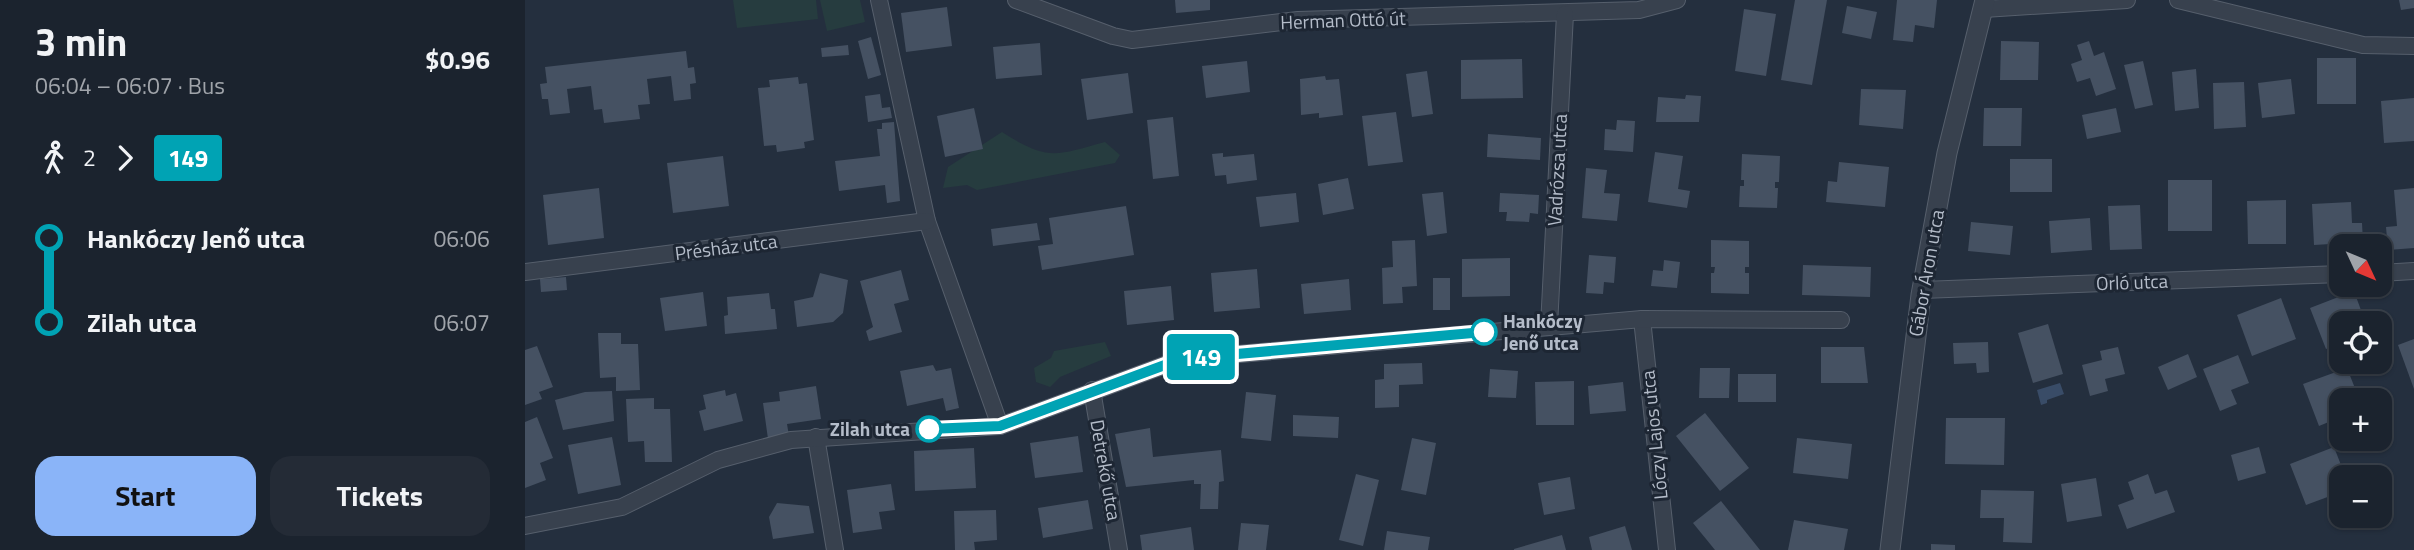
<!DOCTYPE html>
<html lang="en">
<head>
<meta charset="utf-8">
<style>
  :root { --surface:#1b232e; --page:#242b36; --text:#f1f3f6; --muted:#a0a4aa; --line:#39404a; --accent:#8ab4f8 }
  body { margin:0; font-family:"Titillium Web",sans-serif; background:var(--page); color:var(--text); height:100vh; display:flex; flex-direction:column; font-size:26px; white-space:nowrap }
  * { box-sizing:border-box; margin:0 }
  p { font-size:23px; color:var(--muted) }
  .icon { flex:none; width:38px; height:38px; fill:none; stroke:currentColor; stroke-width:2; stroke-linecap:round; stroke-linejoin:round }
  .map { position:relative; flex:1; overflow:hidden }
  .side { display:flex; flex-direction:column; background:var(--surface); width:525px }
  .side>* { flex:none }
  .badge { padding:0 14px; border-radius:5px; font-size:24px; line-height:46px }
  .needle { width:46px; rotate:134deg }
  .controls { position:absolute; left:1804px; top:234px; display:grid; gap:14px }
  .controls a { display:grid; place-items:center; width:63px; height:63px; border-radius:14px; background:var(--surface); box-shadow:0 2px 5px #0004,0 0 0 2px var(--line); font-size:35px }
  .map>.badge { position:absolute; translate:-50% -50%; box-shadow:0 0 0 4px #fff }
  .legs { display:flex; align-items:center; gap:10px; height:77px; padding:0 35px; font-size:23px }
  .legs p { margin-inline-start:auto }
  .overview { display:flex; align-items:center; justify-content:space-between; height:119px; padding:0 35px }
  h1 { font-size:38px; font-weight:700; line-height:52px }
  .cta { display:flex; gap:14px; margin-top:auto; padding:14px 35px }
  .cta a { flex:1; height:80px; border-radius:21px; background:var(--accent); color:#111; font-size:28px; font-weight:700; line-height:80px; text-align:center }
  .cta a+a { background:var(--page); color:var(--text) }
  ul { padding:0 35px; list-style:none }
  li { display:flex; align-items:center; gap:24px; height:84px; font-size:26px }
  li i { display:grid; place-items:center; width:10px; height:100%; margin:0 9px; background:currentColor }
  li i::after { content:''; width:18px; height:18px; margin:-9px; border:5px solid; border-radius:50%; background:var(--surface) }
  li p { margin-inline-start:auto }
  li:first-child i { background:linear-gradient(#0000 50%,currentColor 0) }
  li:last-child i { background:linear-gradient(currentColor 50%,#0000 0) }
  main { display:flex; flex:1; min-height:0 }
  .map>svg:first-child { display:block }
</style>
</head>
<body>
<main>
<section class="side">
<div class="overview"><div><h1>3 min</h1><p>06:04 – 06:07 · Bus</p></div><b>$0.96</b></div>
<div class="legs"><svg class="icon" aria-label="walk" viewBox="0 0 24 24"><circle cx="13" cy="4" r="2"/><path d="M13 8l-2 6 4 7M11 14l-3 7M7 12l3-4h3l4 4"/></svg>2<svg class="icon" aria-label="forward" viewBox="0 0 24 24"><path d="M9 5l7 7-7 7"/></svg><b class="badge" style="background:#00a3b4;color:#fff">149</b></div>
<ul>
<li><i style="color:#00a3b4"></i><b>Hankóczy Jenő utca</b><p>06:06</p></li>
<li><i style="color:#00a3b4"></i><b>Zilah utca</b><p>06:07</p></li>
</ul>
<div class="cta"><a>Start</a><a>Tickets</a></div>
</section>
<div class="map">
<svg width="1889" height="550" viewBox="0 0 1889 550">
  <rect width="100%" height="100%" fill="#242f3e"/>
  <!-- green -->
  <g fill="#263c3f">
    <polygon points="208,0 291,0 293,19 212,28"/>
    <polygon points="295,0 335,0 340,22 302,31"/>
    <path d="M477 132C523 161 529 156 580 142L595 155 590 163 452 190 442 185 418 188 423 167Z"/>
    <polygon points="580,342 586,356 535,377 525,387 511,382 509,368 526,358 529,351"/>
  </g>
  <!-- water -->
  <polygon fill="#394c67" points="1535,383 1539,394 1522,400 1522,403 1516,405 1512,390"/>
  <!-- building -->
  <g fill="#455162">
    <polygon points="650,0 685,0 685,10 651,13"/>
    <polygon points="1270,0 1302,0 1287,85 1256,80"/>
    <polygon points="1372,0 1412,0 1409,28 1390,25 1388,42 1368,40"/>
    <polygon points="1874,0 1889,0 1889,8 1876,10"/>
    <polygon points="1322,6 1352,12 1346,39 1317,33"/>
    <polygon points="422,7 427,46 381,52 376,13"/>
    <polygon points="1219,9 1251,14 1241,76 1210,71"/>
    <polygon points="346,37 356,75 343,79 333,41"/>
    <polygon points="1476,41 1514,42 1513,80 1475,80"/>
    <polygon points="1564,41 1569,56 1579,52 1591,89 1571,96 1565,78 1552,82 1546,64 1557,60 1552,45"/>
    <polygon points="515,43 517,75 471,79 468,47"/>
    <polygon points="323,45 324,55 297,57 296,48"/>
    <polygon points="161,51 163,68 169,67 171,83 165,84 166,99 149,101 146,76 122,79 125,104 113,105 115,119 79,123 77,109 69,110 66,86 42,89 45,113 25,115 23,99 17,99 15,84 22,83 20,67"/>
    <rect x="1792" y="58" width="39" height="46"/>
    <polygon points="997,59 998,98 936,99 936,60"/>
    <polygon points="722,61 725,92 681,98 677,66"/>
    <polygon points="1618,61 1628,105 1610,109 1599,65"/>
    <polygon points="1671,69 1674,108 1650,111 1647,72"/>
    <polygon points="902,71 908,114 887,117 881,74"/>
    <polygon points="603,73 608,113 562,120 556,79"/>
    <polygon points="800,76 801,80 814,79 818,115 794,118 794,113 776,115 775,79"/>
    <polygon points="273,77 274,84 282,83 289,140 279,142 280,148 252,152 251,145 239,146 233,88 245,87 244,80"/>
    <polygon points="1766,79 1770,114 1737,118 1733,83"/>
    <polygon points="1719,82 1721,127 1689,129 1688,83"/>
    <polygon points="1336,89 1381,90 1378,129 1334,125"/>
    <polygon points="355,94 357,108 365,107 367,118 343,122 340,96"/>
    <polygon points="1161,95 1176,96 1174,122 1131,122 1133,97 1160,99"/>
    <polygon points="1889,98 1889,141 1859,143 1856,101"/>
    <polygon points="449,108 458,149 420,157 412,116"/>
    <polygon points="1459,108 1497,108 1496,146 1458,146"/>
    <polygon points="1591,108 1596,132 1562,139 1557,115"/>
    <polygon points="871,112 878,162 843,166 837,116"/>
    <polygon points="648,117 654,176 628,179 622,120"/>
    <polygon points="1092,120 1110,121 1108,152 1079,150 1080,129 1091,130"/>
    <polygon points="369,122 375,201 362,203 360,185 314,191 310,161 355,156 352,129 357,129 357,123"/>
    <polygon points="963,134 1016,138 1015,160 962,157"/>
    <polygon points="1130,152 1158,156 1153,189 1165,191 1162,208 1123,202"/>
    <polygon points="698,153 698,157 729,154 732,180 702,184 701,175 690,176 687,154"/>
    <polygon points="1217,154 1255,156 1254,182 1250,182 1250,188 1253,188 1252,208 1214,207 1215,186 1219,186 1219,180 1216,180"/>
    <polygon points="198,156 204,206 148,213 142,163"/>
    <rect x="1485" y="159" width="42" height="33"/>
    <polygon points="1314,162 1364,167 1360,207 1301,202 1303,181 1312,182"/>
    <polygon points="1061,168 1082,170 1079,193 1095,194 1092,221 1057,218"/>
    <polygon points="823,178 829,209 798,215 793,184"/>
    <rect x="1643" y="180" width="44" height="51"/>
    <polygon points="74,188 79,238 23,245 18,195"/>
    <polygon points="1889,188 1889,248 1863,250 1861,227 1872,226 1869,190"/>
    <polygon points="918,192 922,233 902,236 897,194"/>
    <polygon points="771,193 774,222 735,227 731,197"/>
    <polygon points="975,193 1014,195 1013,214 1005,213 1004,222 981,221 982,212 974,212"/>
    <polygon points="1761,200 1761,244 1723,244 1722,201"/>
    <polygon points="1826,202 1827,223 1837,223 1838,242 1789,245 1787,204"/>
    <polygon points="1615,205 1617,249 1585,250 1583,206"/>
    <polygon points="601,206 609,255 517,270 513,246 528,244 524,218"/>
    <polygon points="1565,218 1567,250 1526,253 1524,221"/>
    <polygon points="1446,222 1488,226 1485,255 1443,251"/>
    <polygon points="512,223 515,240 468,246 466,229"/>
    <polygon points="890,240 892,286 877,287 878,303 858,304 857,268 868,267 867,241"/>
    <polygon points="1186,240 1224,241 1224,267 1220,267 1220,273 1224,273 1224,294 1186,293 1186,273 1189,273 1190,267 1186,267"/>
    <polygon points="1064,255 1091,257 1089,283 1079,282 1078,294 1061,293"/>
    <polygon points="985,258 985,296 937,297 937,259"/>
    <polygon points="1139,260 1155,262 1152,288 1126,286 1128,270 1138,271"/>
    <polygon points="1278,265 1346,267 1345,297 1277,295"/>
    <polygon points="732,269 735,308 689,312 686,273"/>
    <polygon points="376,270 384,300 369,304 377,332 344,341 341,331 348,327 335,281"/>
    <polygon points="295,273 323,280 318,313 308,322 272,327 269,301 288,297"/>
    <polygon points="41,277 42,290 16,292 15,279"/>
    <rect x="908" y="278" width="17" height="32"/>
    <polygon points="824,279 826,310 779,314 776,284"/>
    <polygon points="646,286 649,320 602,325 599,291"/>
    <polygon points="1829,291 1841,324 1816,324 1816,343 1801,349 1785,308"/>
    <polygon points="178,292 182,326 140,331 135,298"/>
    <polygon points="244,293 246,309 250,309 252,329 200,334 199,316 203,315 202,297"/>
    <polygon points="1756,298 1771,339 1727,356 1712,315"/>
    <polygon points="1523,324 1538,374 1508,383 1493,333"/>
    <polygon points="73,333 96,333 96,344 113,344 115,390 91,391 91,377 75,378"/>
    <polygon points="1889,339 1889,389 1873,345"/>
    <polygon points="1463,342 1464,372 1452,373 1451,363 1429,364 1428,343"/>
    <polygon points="12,346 28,387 14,392 17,399 0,405 0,350"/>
    <polygon points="1296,347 1339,347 1343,383 1296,383"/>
    <polygon points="1593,347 1600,374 1580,379 1583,391 1565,396 1557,365 1577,360 1575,351"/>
    <polygon points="1663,354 1672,377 1643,390 1633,367"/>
    <polygon points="1713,355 1724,383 1706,390 1712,404 1695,411 1678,369"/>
    <polygon points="897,363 898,384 874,385 874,407 850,408 850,380 859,379 859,364"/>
    <polygon points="408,365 411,371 426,368 434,408 421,411 418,398 382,406 375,371"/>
    <polygon points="1175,368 1205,368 1204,398 1174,398"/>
    <polygon points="1822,368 1835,401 1816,401 1816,417 1794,426 1778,384"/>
    <polygon points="965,369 993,371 991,398 963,397"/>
    <rect x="1213" y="374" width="38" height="28"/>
    <polygon points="1049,381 1049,425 1011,425 1010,382"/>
    <polygon points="1098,382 1101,411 1065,414 1063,386"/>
    <polygon points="291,386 296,419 262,424 264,436 243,439 238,403 255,401 254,392"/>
    <polygon points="200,390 201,396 211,393 218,421 179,431 174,411 181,409 178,395"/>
    <polygon points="87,391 89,421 38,430 30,400 60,392"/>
    <polygon points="721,392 751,395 746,441 716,438"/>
    <polygon points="129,398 129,409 145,409 147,462 120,462 119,441 103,442 101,399"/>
    <polygon points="1180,413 1224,468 1195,491 1151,436"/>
    <polygon points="768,415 814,417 813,438 768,436"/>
    <polygon points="12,417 28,458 15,463 21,480 0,488 0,422"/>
    <polygon points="1421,418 1480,418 1479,465 1420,464"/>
    <polygon points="625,428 628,457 696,450 699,481 694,482 693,509 675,509 676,484 669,484 669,480 601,487 590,434"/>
    <polygon points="553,436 558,472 510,478 505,443"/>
    <polygon points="87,437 96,485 53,494 43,445"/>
    <polygon points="887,438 911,443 901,495 876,490"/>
    <polygon points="1272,438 1327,444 1323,479 1268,473"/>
    <polygon points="1734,447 1741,473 1713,481 1706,455"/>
    <polygon points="1809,447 1821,478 1816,478 1816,492 1781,505 1765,464"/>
    <polygon points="449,448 451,488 390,491 389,451"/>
    <polygon points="831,474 854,480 838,546 814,540"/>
    <polygon points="1623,474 1630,494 1642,490 1650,512 1602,529 1593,505 1609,499 1603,482"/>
    <polygon points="1045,477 1050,509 1019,515 1013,483"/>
    <polygon points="1571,478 1577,516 1542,522 1536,484"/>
    <polygon points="366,484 370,510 354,512 357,529 328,533 322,490"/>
    <polygon points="1456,490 1509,491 1507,543 1478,542 1479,518 1455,518"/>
    <polygon points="563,500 568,529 518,538 513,508"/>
    <polygon points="1196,501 1235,550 1190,550 1168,523"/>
    <polygon points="252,503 284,506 289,533 248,539 244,517"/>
    <polygon points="471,510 472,540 449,542 450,550 430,550 429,511"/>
    <polygon points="1269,520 1323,529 1319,550 1263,550"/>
    <polygon points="716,523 744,525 741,550 713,550"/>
    <polygon points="1100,526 1107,550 1067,550 1064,537"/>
    <polygon points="666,527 669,550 617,550 615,535"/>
    <polygon points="862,531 905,537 903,550 859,550"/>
    <polygon points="1037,535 1041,550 989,550 989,549"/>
    <polygon points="1406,544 1430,545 1430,550 1406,550"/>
  </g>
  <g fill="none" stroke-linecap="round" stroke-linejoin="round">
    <!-- minor casing -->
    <g stroke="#565f6c" stroke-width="18">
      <g id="minor">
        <polyline points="354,0 402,221 475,426"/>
        <polyline points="491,0 588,36 607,40 773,20 1114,10 1152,0"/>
        <polyline points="1653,0 1838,45 1889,46"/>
        <polyline points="1459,9 1602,0"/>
        <polyline points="0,272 402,221"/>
        <polyline points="1855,273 1889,271"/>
        <polyline points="1397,290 1816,274"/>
        <polyline points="1117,319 1142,550"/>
        <polyline points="1024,326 1040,14"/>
        <polyline points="567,390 594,550"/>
        <polyline points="291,437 310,550"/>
        <polyline points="0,526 97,507 193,460 266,440 475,426 656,359 1117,319 1316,320"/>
      </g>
    </g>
    <!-- tertiary casing -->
    <g stroke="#565f6c" stroke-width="21">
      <polyline id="tertiary" points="1365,550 1396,295 1422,153 1460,0"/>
    </g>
    <!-- minor -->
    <use href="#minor" stroke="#38414e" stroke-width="16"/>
    <!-- tertiary -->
    <use href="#tertiary" stroke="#38414e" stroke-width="19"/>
  </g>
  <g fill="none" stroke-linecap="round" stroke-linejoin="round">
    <!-- line-1 casing -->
    <g stroke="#fff" stroke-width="16">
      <polyline id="line-1" points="404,429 475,426 656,359 959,332"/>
    </g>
    <!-- line-1 -->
    <use href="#line-1" stroke="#00a3b4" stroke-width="10"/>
  </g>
  <!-- markers -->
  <g fill="#fff" stroke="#00a3b4" stroke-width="3.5">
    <circle cx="959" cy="332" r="12"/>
    <circle cx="404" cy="429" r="12"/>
  </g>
  <g text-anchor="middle" stroke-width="6" stroke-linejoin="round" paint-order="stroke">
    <!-- street labels -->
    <g font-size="19" fill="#b4bcc9" stroke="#1d2633">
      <text transform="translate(818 20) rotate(-2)" y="7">Herman Ottó út</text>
      <text transform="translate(1032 170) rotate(-87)" y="7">Vadrózsa utca</text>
      <text transform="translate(201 247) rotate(-7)" y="7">Présház utca</text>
      <text transform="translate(1401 273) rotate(-80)" y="7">Gábor Áron utca</text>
      <text transform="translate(1607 282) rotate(-2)" y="7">Orló utca</text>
      <text transform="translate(1129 435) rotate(-96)" y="7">Lóczy Lajos utca</text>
      <text transform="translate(581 470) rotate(80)" y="7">Detrekő utca</text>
    </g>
    <!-- stop labels -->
    <g font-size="19" font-weight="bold" fill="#b4bcc9" stroke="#1d2633" text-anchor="start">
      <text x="978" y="328">Hankóczy<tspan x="978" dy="22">Jenő utca</tspan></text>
      <text x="385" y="436" text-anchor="end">Zilah utca</text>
    </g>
  </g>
</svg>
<div class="controls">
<a><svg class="needle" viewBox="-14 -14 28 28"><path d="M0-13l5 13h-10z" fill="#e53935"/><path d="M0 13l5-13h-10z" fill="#a0a4aa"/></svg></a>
<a><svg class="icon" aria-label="locate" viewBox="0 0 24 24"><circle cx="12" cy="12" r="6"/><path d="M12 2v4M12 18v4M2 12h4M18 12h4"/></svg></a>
<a>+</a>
<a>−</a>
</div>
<b class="badge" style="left:676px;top:357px;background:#00a3b4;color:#fff">149</b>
</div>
</main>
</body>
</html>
